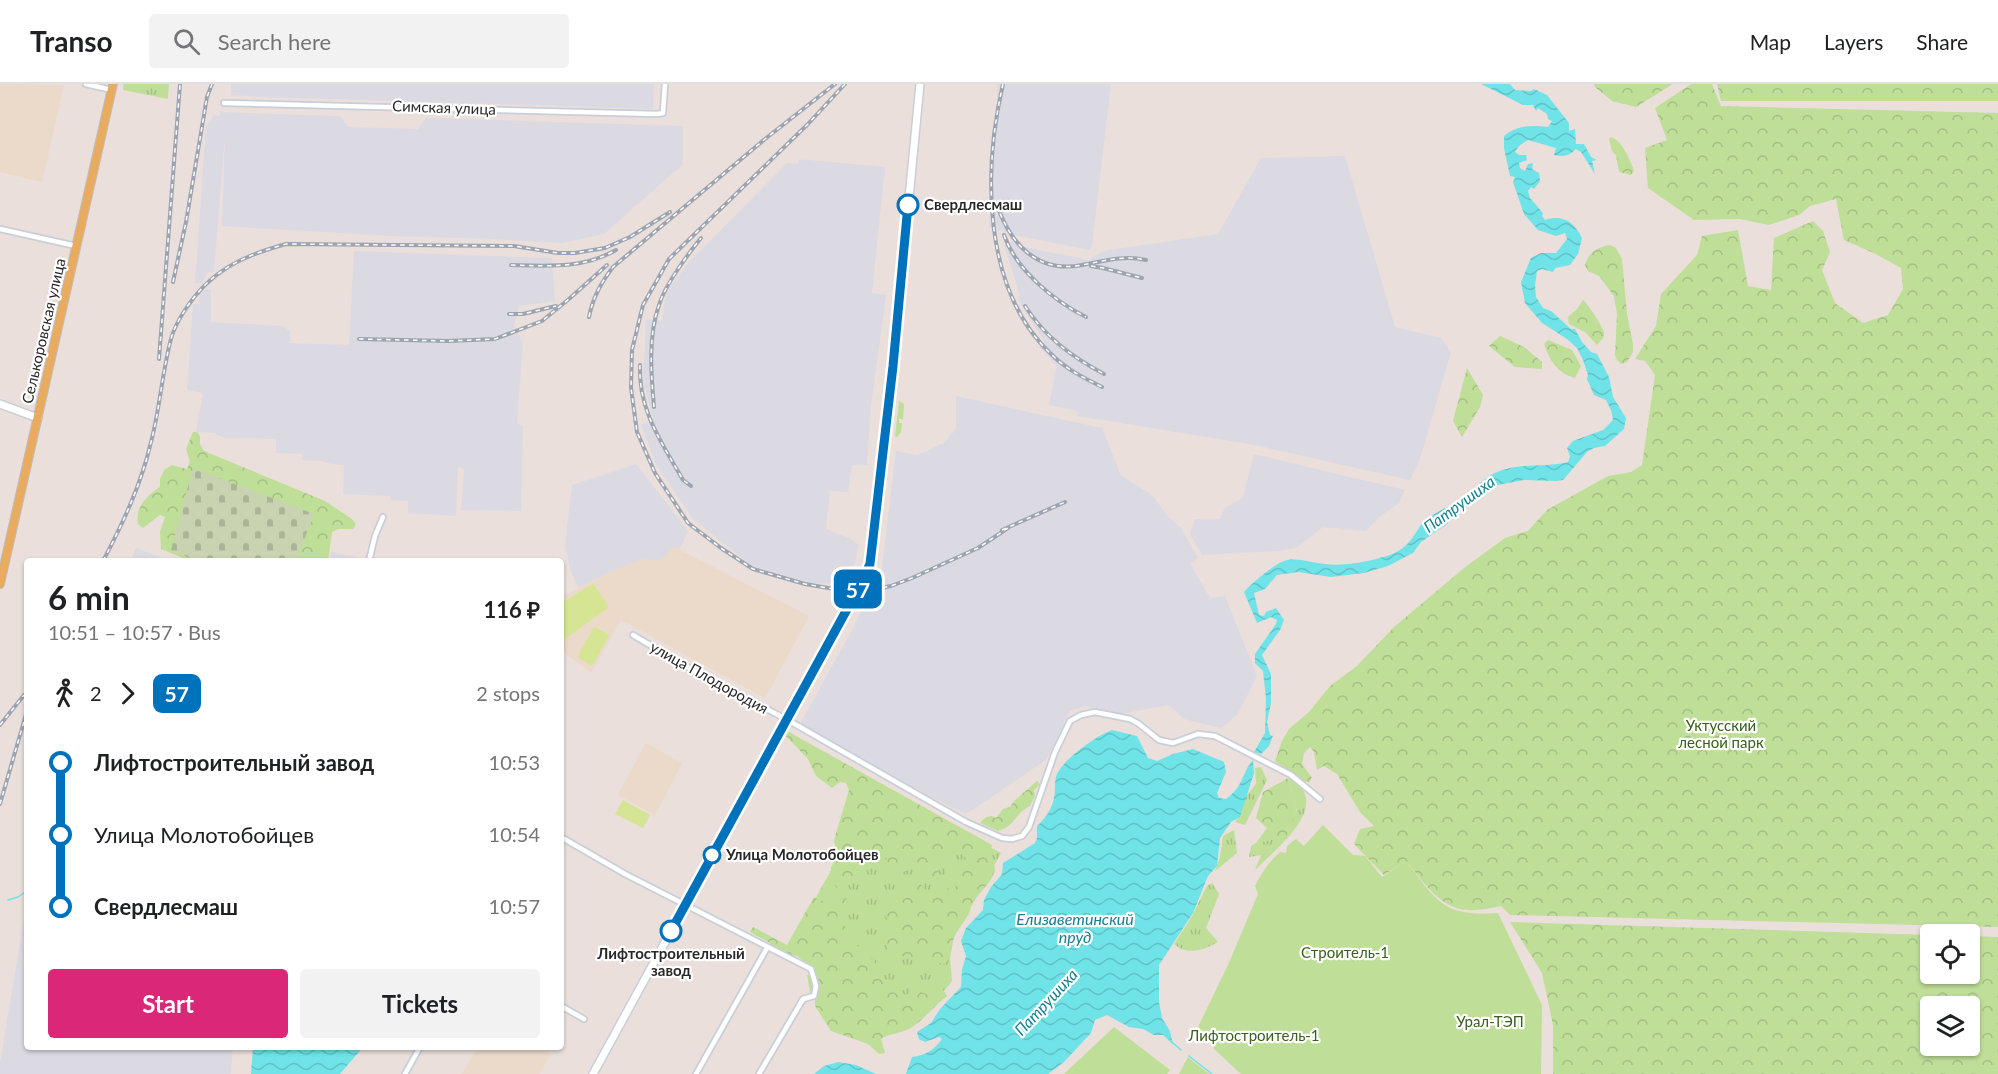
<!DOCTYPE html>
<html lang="en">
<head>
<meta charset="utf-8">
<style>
  :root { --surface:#fff; --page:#f2f2f2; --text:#202124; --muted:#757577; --line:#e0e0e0; --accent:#db2777 }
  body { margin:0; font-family:Lato,sans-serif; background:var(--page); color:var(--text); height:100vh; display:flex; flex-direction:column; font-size:22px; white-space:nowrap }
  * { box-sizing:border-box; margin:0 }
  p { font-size:20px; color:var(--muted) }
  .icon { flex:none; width:33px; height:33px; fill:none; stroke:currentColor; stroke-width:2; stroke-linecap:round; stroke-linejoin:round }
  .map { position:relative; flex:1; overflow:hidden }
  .sheet { position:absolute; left:24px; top:474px; width:540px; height:492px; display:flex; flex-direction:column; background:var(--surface); border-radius:6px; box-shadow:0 2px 4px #0004 }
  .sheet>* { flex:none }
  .badge { padding:0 12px; border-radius:9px; font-size:21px; line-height:39px }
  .controls { position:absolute; left:1920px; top:840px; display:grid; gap:12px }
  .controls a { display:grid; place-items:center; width:60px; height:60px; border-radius:6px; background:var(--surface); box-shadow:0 2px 4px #0004; font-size:30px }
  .map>.badge { position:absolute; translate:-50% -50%; box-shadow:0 0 0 3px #fff }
  .legs { display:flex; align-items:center; gap:9px; height:66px; padding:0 24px; font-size:20px }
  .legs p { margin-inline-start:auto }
  .head { display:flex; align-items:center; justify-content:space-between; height:102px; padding:0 24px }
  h1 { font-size:33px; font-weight:700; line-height:45px }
  .action { display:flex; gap:12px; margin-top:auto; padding:12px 24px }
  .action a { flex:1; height:69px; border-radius:6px; background:var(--accent); color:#fff; font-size:24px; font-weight:700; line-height:69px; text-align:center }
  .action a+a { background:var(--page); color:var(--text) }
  ul { padding:0 24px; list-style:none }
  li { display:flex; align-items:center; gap:21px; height:72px; font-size:22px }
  li i { display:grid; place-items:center; width:9px; height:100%; margin:0 8px; background:currentColor }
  li i::after { content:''; width:15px; height:15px; margin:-8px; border:4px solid; border-radius:50%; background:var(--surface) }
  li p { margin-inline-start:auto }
  li:first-child i { background:linear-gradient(#0000 50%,currentColor 0) }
  li:last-child i { background:linear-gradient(currentColor 50%,#0000 0) }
  header { display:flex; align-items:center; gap:36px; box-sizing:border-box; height:84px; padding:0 30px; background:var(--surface); border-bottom:2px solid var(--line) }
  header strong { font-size:28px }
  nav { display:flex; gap:33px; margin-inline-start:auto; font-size:21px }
  .search { width:420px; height:54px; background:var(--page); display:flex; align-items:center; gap:15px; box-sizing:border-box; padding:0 21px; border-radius:6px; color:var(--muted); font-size:22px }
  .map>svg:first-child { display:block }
</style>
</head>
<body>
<header>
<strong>Transo</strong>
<div class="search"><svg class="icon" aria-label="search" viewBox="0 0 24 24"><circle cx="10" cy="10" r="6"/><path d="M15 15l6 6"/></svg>Search here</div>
<nav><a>Map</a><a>Layers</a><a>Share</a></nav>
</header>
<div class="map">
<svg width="1998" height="990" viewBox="0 0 1998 990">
  <defs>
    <pattern id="grass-tufts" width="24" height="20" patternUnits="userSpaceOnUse" patternTransform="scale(1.5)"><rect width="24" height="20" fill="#bfde98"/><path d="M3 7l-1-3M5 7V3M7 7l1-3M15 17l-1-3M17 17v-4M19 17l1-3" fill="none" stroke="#a4be83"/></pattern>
    <pattern id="forest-crowns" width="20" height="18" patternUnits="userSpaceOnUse" patternTransform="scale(1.5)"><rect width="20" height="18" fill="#bfde98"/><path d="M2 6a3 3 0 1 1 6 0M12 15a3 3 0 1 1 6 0" fill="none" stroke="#a4be83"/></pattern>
    <pattern id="cemetery-stones" width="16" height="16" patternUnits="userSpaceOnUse" patternTransform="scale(1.5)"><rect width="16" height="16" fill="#c9d3b1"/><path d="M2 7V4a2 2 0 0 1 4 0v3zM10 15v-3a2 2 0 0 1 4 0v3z" fill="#adb598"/></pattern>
    <pattern id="water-waves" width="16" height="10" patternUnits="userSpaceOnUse" patternTransform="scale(1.5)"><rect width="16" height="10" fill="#70e3e8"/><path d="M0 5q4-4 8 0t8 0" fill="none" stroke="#61c3c7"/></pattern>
  </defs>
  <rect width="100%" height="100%" fill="#eadfda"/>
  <!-- industrial -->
  <g fill="#dbdae2">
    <polygon points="231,0 654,0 653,25 263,13 231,11"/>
    <polygon points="998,0 1111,0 1092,161 1089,166 1015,151 989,143"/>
    <polygon points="220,28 337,32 340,32 348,43 355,43 418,45 426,34 683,42 683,80 604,150 563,159 492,155 391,152 222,142 225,50 214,188 208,188 202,199 195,199 206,43 214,31 220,32"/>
    <polygon points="1345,72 1395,243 1441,254 1451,268 1420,375 1410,396 1250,360 1077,332 1078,327 1049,321 1057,282 1039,263 1044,257 1017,214 1020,211 1004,161 1016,155 1024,163 1088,176 1103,167 1218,150 1261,74"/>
    <polygon points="799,75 885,83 872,209 886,211 871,322 867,381 852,381 848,408 830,407 826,445 851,455 859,461 855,480 843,500 810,499 752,482 693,435 656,380 641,341 653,335 643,296 646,235 662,237 666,209 689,178 787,79 798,80"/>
    <polygon points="354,167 552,174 555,217 519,222 514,243 523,259 517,340 523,341 521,427 461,426 464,385 458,383 456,432 408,429 408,417 391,416 390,412 343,410 344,381 332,380 321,377 302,376 302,370 276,369 276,355 225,354 214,349 196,348 203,309 187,306 193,220 199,220 200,209 207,205 211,206 211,238 283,242 290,247 290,259 349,261"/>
    <polygon points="956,312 1102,344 1121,391 1152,411 1168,433 1181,444 1198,474 1190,479 1210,514 1225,512 1257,592 1237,631 1221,644 1184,635 1169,621 1126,629 1113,629 1084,622 1070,627 1046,676 966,730 925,710 800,640 851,548 882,484 896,367 915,371 923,369 945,358 956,345"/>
    <polygon points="1254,370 1337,390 1405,406 1399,419 1378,434 1366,447 1323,443 1296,464 1279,467 1202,471 1190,450 1195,435 1220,435 1225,423 1235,419 1243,413"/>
    <polygon points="636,380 688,447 682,460 679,465 674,463 659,477 643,475 617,485 578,504 570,485 565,462 572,401"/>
    <polygon points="136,464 170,477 130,477"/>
    <polygon points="331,468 363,475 362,477 330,477"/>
    <polygon points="27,816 27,963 233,963 231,990 0,990 0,979"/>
  </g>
  <!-- education -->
  <g fill="#ebd9c9">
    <polygon points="0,0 64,1 42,98 0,88"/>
    <polygon points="674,463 809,532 765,614 621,536 591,589 561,566 561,513 617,485 643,475 659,477"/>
    <polygon points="646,659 682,679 655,731 618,711"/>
    <polygon points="478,963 539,963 551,970 539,990 462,990"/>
  </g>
  <!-- grass -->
  <g fill="url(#grass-tufts)">
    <polygon points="124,0 169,0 168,15 123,6"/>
    <polygon points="899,317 904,320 903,335 899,335 899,339 902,339 901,348 897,353 895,352"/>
    <polygon points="1261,683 1267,696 1245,741 1235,738 1242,728 1243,714 1249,709 1256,700 1255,684"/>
    <path d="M1288 694C1292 697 1300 701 1303 706 1319 733 1272 768 1255 786L1261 771 1249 773 1251 762 1256 759 1287 752 1297 727Z"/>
    <polygon points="878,702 1001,769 949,862 952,897 921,936 910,939 789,862"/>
    <polygon points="1234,746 1237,769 1215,787 1220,773 1223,752"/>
    <path d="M1212 799 1219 810 1206 844 1218 858C1205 866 1187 872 1174 860L1191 834 1207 802Z"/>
  </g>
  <!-- forest -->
  <g fill="url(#forest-crowns)" fill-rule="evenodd">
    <polygon points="1594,0 1673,0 1636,23 1612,17 1595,3"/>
    <path d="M1691 0H1712L1721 22 1998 29V843L1510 831 1501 822C1490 824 1478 827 1468 826 1440 825 1423 797 1406 777L1384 791 1354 760 1360 745 1374 742 1360 728 1337 690 1324 682 1317 686 1314 668 1310 663 1304 669 1302 680 1312 694 1309 698 1301 697 1275 677 1282 657 1289 645 1309 628 1330 602 1357 582 1394 543 1464 484 1505 454 1528 447 1547 426 1608 392 1631 388 1642 381 1655 291 1645 277 1635 275 1656 242 1661 210 1697 171 1702 152 1738 146 1748 202 1771 206 1774 154 1813 137 1823 147 1830 168 1822 186 1835 219 1863 239 1888 231 1903 205 1901 184 1876 170 1844 156 1836 115 1810 122 1799 131 1769 141 1739 135 1694 136 1648 104 1645 64 1667 56 1655 24Z"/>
    <polygon points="1717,0 1998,0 1998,17 1721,17"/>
    <path d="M1611 53C1623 58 1629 74 1634 86L1631 91 1619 88 1616 71 1612 67 1609 55Z"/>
    <path d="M1610 161 1616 164 1622 175 1627 230 1633 260V268L1627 278 1621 280 1617 276 1615 271 1617 230 1614 212 1599 192 1588 187 1585 181C1589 168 1596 164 1610 161Z"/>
    <path d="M1583 216C1587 219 1604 244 1604 249 1605 254 1600 257 1597 261L1585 248 1569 240 1568 233 1577 225Z"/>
    <polygon points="1500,252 1524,263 1542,278 1542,285 1515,283 1489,262"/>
    <path d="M1548 256 1572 266 1581 282 1575 294C1557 289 1550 277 1544 260Z"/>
    <polygon points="1467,284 1483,311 1480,323 1462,353 1453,337"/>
    <path d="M193 348H197L200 352V360L204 367 325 417 352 435 356 440 353 445H338L332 448 328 477H190L161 465 160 448 165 433 160 431 143 444 138 440C135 424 146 412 160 403V395L164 386 172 381 187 385 190 378 186 365Z"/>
    <path d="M787 647 992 761 990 769 994 777 995 787 990 797 972 819 969 830 954 852 950 875 943 880 924 874 913 877 903 872 890 873 886 860 890 852 891 840 882 828 881 820 883 818H889L890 815 888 811 890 806 896 809 898 814 892 821 899 833 903 818 900 813V802L905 796 919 798 925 806V816L936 834 944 828 930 816 931 808 934 800 930 795 928 784 937 781C937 793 944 801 952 808L959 796 946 793 944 783 967 781 966 774 962 770 927 779 914 778 911 786 904 789H893L886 774 865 763 858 766 864 791 837 804 831 796V784L837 770 834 756 849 706 846 699 840 698 832 704 816 692 808 675 784 650Z"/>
    <polygon points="1288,694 1297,727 1287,752 1256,759 1267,744 1256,734 1263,708"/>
    <path d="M1037 697 1040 700 1034 706 1035 712 1030 722C1014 730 1016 742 998 747L980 739 986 733 992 732 996 734 1003 725 1010 723 1014 717Z"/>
    <path d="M845 806 849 811C834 828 847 851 860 865 866 870 873 875 877 882 882 889 886 899 890 907L907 911 915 902 921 908 929 911 934 900 942 904 947 912C934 922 923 937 909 945 899 950 890 949 881 955L885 969 879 970 868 960 831 947 815 922V911L810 908 807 891 811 892 813 885 797 872 791 871 773 863 770 859 750 848 753 843 787 861 814 813 821 818 826 812Z"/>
    <path d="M1510 838 1930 851V890H1970V852L1998 853V990H1553V941L1542 889ZM1930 922H1970V962H1930Z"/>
  </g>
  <!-- cemetery -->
  <polygon fill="url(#cemetery-stones)" points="193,384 314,430 296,477 196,477 171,466"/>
  <!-- garden -->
  <g fill="#bfde98">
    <path d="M1323 741 1353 771 1365 772 1382 793 1406 777C1437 817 1442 833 1498 829L1542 921 1541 990H1241L1214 965 1213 956 1198 943 1228 881 1258 810 1255 802C1262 788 1269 778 1280 768L1286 769 1287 762 1296 755 1304 762Z"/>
    <polygon points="1114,943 1170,986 1167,990 1064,990"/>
    <polygon points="1188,973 1209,990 1179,990"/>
  </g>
  <!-- pitch -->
  <g fill="#d5e594">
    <polygon points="593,499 609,523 565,555 561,550 561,520"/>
    <polygon points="594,543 608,550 609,552 593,580 590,581 579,574 579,570"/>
    <polygon points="623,716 650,731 643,744 615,730"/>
  </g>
  <!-- water -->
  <g fill="url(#water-waves)">
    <path d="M1481 0H1510L1515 6 1531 7 1534 5 1547 11 1569 39V47L1575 45 1576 60H1584L1591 73 1597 76 1592 77 1595 90 1581 68 1576 65C1569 72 1564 73 1554 71L1556 64 1528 56 1519 62 1515 68 1519 71H1526L1527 76 1519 79 1520 84 1525 87 1528 80 1533 79 1532 85 1539 89 1540 97 1534 105 1531 103 1528 107 1530 114 1543 129 1542 132 1545 136C1563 130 1574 138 1582 154L1578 170 1570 181 1555 184 1553 188 1542 185 1537 187 1535 201 1536 213 1543 224 1551 227 1571 245H1575L1582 258 1591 268 1597 270 1609 293 1613 313 1626 334 1624 345 1605 362 1594 364 1587 368 1563 396 1557 397 1524 396 1498 401 1450 435 1447 440 1421 458 1413 469 1388 482 1364 489 1331 493 1298 488 1277 491 1265 505 1254 509 1259 531 1264 532 1266 528 1276 524 1284 536 1280 546 1262 571 1271 590V619L1267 638 1270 651 1273 652 1269 662 1261 670 1254 668 1265 649 1266 615 1263 587 1255 579V570L1276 540 1277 536 1271 533 1257 539 1244 508C1252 499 1277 477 1288 476 1299 474 1313 479 1325 480 1341 482 1363 479 1379 474 1393 471 1405 465 1413 453 1417 448 1419 442 1424 438 1435 427 1450 423 1463 414 1473 406 1484 394 1495 389 1518 378 1545 384 1568 378L1570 372 1567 364 1573 357 1603 346 1613 336 1611 326 1606 316 1594 311 1587 295 1588 291 1583 276 1577 264 1567 255 1542 239 1525 219 1521 198 1531 174 1541 169H1556L1567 155 1565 149 1556 152 1538 146 1524 130 1513 98 1515 93 1510 92 1504 64V52C1517 41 1532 41 1548 43L1552 37 1548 35 1547 30 1538 24 1536 27 1533 21H1523Z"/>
    <path d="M1112 646 1137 652 1148 674 1157 677 1173 670 1193 665 1224 678 1226 688 1217 709 1219 714 1226 715C1244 702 1240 692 1253 676L1254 689 1240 733 1231 738 1220 754 1217 782 1208 792 1193 829 1159 881V918L1162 934 1170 947 1173 961 1164 951H1154L1143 945 1129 943 1107 931 1095 936 1091 949 1064 978 1048 990H906L912 973C926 971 933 967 942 955L939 953 925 958 919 955 917 948 931 939 940 925 961 903 962 886 966 872 961 857 966 844 983 826 984 816 991 803 1002 790 1003 779 1035 759 1037 754V742C1048 732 1055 720 1055 704 1055 700 1055 694 1057 690 1064 675 1097 651 1112 646Z"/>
    <polygon points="253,963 363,963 340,990 251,990"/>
    <polygon points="838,978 856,981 876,990 814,990 824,982"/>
  </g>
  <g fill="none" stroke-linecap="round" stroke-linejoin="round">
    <!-- stream -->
    <g stroke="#70e3e8" stroke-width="1.5">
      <polyline points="8,816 18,813 27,807"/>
      <polyline points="1164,951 1181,966"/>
      <polyline points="1189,972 1212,990"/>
    </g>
    <!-- street casing -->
    <g stroke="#c8cfd9" stroke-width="8">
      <g id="street">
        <polyline points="86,0 112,6"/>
        <polyline points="224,19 657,30 663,29 665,0"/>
        <polyline points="0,145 76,162"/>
        <polyline points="369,477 375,452 383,433"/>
        <polyline points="633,551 696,588 786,635 966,738 1002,754 1012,755 1022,752 1029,743 1055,668 1070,637 1081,631 1095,628 1130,635 1139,640 1159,656 1173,659 1198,650 1215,652 1291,691 1320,715"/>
        <polyline points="561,753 625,790 811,885 816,902 814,912 803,915 759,990"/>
        <polyline points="561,922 584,935"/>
        <polyline points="405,990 420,963"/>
        <polyline points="696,990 767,864"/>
      </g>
    </g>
    <!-- secondary casing -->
    <g stroke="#c8cfd9" stroke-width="10">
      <g id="secondary">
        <polyline points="0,320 38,334"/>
        <polyline points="593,990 857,507 870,480 892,290 920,0"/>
      </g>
    </g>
    <!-- primary casing -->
    <g stroke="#bebebe" stroke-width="10">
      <polyline id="primary" points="0,500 113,0"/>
    </g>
    <!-- street -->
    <use href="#street" stroke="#fff" stroke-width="4.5"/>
    <!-- secondary -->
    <use href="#secondary" stroke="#fff" stroke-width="7"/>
    <!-- primary -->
    <use href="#primary" stroke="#e9ab5f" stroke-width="8"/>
    <!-- rail casing -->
    <g stroke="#9da4b1" stroke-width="4">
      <g id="rail">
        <polyline points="845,0 808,40 669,175 643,221 632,266 631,304 637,348 655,389 688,439 721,464 753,485 805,500 846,507 871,506 891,502 912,494 978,464 1008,444"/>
        <path d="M1003 0C983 86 982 206 1052 271 1066 285 1084 294 1102 303"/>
        <path d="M997 121C1010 159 1037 190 1082 181 1104 177 1123 171 1146 176"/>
        <path d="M1004 151C1016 186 1054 217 1086 233"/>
        <path d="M511 181C548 182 583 185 616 166"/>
        <polyline points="1091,182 1103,184 1142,194"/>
        <polyline points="173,198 186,138 207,13 212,0"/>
        <path d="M1025 222C1045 253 1072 273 1104 290"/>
        <polyline points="509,230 523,230 556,222"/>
        <path d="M589 233C593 213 601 199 613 183L765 55 835 0"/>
        <polyline points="359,255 448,257 495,255 542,237 569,215 607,181"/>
        <polyline points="159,275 180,0"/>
        <path d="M640 281C638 326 662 359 683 396L691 402"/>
        <path d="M654 323C651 290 648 252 659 221 665 201 688 170 701 154"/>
        <polyline points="1002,446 1065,418"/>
        <path d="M103 477C123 439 141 401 151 358 160 324 162 289 171 255 174 244 179 235 185 226 210 187 242 172 286 160L514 162 558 169H575L605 164 630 153 670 128"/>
        <polyline points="0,641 24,611"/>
        <polyline points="0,720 27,627"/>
      </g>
    </g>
    <!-- rail -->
    <use href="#rail" stroke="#fff" stroke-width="1.5" stroke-dasharray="4.5" stroke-linecap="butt"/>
  </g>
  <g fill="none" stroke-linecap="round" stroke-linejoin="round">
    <!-- line-1 casing -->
    <g stroke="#fff" stroke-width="14">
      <polyline id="line-1" points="671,847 857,507 870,480 893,282 908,121"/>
    </g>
    <!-- line-1 -->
    <use href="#line-1" stroke="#0072bc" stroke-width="9"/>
  </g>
  <!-- markers -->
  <g fill="#fff" stroke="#0072bc" stroke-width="3">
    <circle cx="908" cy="121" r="10"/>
    <circle cx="712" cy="771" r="8"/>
    <circle cx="671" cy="847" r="10"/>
  </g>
  <g text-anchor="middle" stroke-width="4.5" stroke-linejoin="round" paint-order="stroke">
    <!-- street labels -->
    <g font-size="15" fill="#282828" stroke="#fff">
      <text transform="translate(444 24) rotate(2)" y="5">Симская улица</text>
      <text transform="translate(44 247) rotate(-77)" y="5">Селькоровская улица</text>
      <text transform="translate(709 594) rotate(29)" y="5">улица Плодородия</text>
    </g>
    <!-- stop labels -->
    <g font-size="15" font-weight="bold" fill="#282828" stroke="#fff" text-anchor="start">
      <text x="924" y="126">Свердлесмаш</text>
      <text x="726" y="776">Улица Молотобойцев</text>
      <text x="671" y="875" text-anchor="middle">Лифтостроительный<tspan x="671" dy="17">завод</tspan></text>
    </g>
    <!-- park labels -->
    <g font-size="15" fill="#39601c" stroke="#fff">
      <text x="1721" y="647">Уктусский<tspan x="1721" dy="17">лесной парк</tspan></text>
      <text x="1345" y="874">Строитель-1</text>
      <text x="1490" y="943">Урал-ТЭП</text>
      <text x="1254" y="957">Лифтостроитель-1</text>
    </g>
    <!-- water labels -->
    <g font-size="16" font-style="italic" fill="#138190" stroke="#fff">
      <text transform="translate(1459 420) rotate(-36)" y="6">Патрушиха</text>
      <text x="1075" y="841">Елизаветинский<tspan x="1075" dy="18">пруд</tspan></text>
      <text transform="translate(1046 918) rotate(-47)" y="6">Патрушиха</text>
    </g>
  </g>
</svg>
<div class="controls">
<a><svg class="icon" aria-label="locate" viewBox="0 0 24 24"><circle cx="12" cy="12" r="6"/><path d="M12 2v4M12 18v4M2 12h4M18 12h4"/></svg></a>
<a><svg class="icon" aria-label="layers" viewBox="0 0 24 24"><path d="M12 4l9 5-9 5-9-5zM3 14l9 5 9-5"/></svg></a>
</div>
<b class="badge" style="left:858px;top:505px;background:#0072bc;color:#fff">57</b>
<section class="sheet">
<div class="head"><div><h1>6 min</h1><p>10:51 – 10:57 · Bus</p></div><b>116 ₽</b></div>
<div class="legs"><svg class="icon" aria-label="walk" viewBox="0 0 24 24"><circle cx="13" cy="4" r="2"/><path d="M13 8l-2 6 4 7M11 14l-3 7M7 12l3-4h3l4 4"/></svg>2<svg class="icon" aria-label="forward" viewBox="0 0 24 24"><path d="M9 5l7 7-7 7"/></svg><b class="badge" style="background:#0072bc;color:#fff">57</b><p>2 stops</p></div>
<ul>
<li><i style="color:#0072bc"></i><b>Лифтостроительный завод</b><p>10:53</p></li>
<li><i style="color:#0072bc"></i><span>Улица Молотобойцев</span><p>10:54</p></li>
<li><i style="color:#0072bc"></i><b>Свердлесмаш</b><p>10:57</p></li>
</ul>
<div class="action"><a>Start</a><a>Tickets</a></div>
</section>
</div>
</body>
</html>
